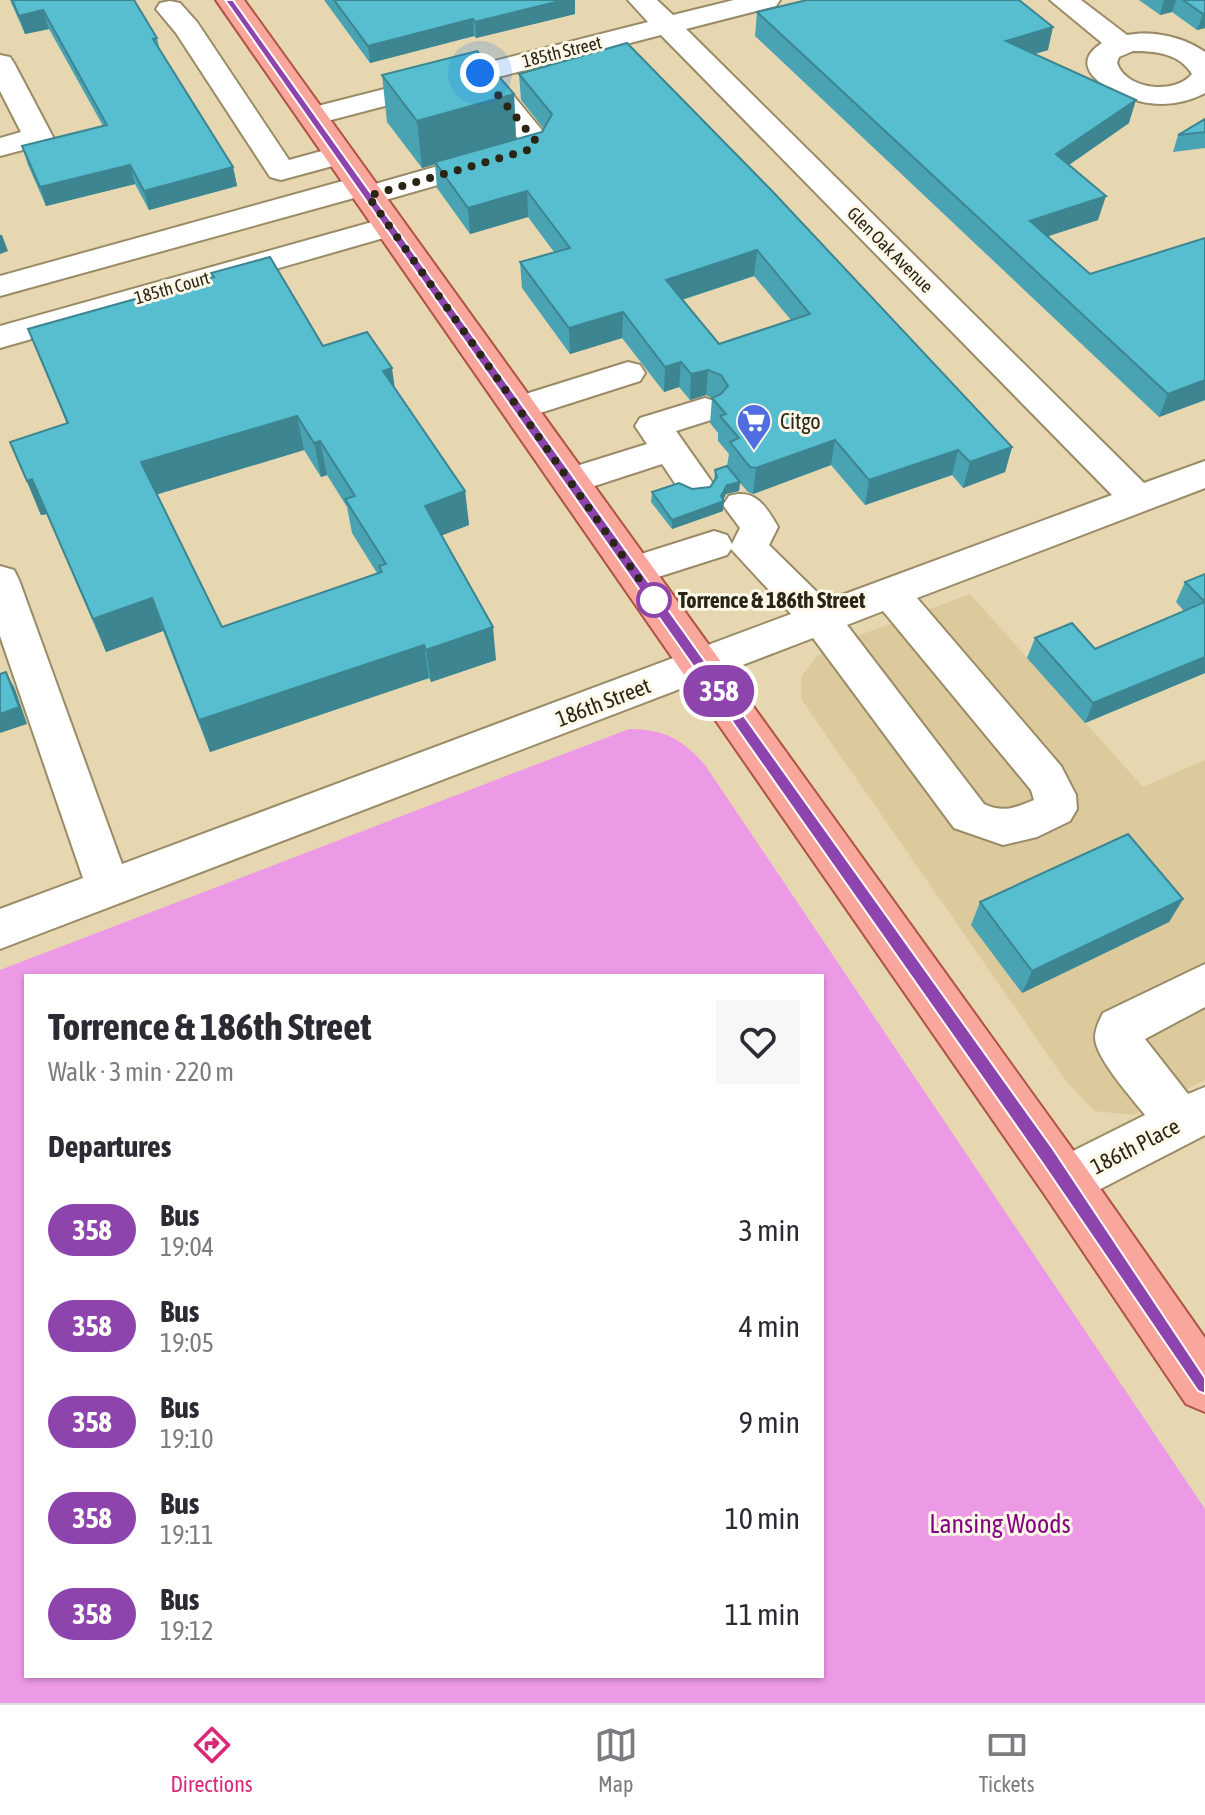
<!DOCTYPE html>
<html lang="en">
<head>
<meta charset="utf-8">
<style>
  :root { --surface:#fff; --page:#f7f7f7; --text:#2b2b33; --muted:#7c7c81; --line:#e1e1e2; --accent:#db2777 }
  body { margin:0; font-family:"Asap Condensed",sans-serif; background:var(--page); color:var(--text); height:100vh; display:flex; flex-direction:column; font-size:30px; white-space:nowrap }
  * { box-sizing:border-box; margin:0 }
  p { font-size:26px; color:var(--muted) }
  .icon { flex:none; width:44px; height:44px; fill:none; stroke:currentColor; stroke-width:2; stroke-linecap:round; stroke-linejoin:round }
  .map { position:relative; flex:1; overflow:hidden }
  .sheet { position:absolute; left:24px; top:974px; width:800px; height:704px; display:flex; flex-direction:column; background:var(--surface); border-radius:0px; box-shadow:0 2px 6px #0004 }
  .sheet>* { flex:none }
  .badge { padding:0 16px; border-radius:26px; font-size:28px; line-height:52px }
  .you { position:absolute; width:40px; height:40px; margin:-20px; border:6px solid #fff; border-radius:50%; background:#1a73e8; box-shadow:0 0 0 12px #1a73e833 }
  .map>.badge { position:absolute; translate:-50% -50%; box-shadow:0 0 0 4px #fff }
  h2 { padding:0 24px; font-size:30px; line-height:72px }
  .round { display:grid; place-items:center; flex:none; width:84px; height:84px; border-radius:0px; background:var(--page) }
  .headline { display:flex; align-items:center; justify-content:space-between; height:136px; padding:0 24px }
  h1 { font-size:38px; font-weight:700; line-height:60px }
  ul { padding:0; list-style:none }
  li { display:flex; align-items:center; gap:24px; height:96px; padding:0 24px }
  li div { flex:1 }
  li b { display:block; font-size:30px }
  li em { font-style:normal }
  li .badge { min-width:88px; font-weight:700; text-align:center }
  .dock { display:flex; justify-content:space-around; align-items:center; height:112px; border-top:2px solid var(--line); background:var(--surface); font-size:22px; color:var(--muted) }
  .dock a { display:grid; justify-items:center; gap:4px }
  .dock .on { color:var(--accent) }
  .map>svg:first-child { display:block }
</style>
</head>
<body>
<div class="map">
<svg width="1205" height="1703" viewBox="0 0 1205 1703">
  <rect width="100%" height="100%" fill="#e6d7b0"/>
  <!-- built -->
  <polygon fill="#dcca9c" points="970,594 1143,787 1205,760 1205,1080 1134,1115 1094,1111 1066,1081 801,699 801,677 815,658 841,642"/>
  <!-- green -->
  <path fill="#ec9ae6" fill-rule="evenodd" d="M629 729C663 729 683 739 705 765L1205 1509V1703H0V970ZM26 976H822V1676H26Z"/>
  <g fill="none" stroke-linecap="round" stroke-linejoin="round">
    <!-- minor casing -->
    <g stroke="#998b66" stroke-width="4">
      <g id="minor">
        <path d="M628 0H657L673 15 734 0H780L776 6 686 29 1144 483 1205 461V488L917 598 1061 766 1076 795 1077 809 1070 821 1037 837 1003 845 954 828 813 638 0 949V909L83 878 0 636V566L14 570 19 580 122 864 791 614 731 549 727 555 633 585 619 581 614 571 619 561 714 531 727 535 732 544 740 528 723 505 729 496C755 488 766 506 778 527L769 545 826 601 1112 495 661 35 498 77 550 140 542 155 368 205 357 203 354 198 0 296V276L350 179 361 177 372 179 375 184 519 143 520 141 473 83 312 125 302 122 297 116 302 110 648 22ZM883 611 1031 790 1034 800C1015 808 1003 813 984 804L847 625Z"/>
        <path d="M1050 0H1081L1127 35C1153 30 1184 37 1205 52V93C1188 102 1168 106 1149 103 1125 100 1058 71 1102 43ZM1133 51C1155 51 1179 53 1192 74 1175 95 1126 90 1117 63L1119 57Z"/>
        <polygon points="170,1 180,3 197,22 289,160 340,146 351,149 355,155 351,161 281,180 270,177 176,33 156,9 160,3"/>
        <polygon points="0,55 10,57 14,63 53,137 49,143 0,156 0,138 21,132 0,91"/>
        <polygon points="390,217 401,219 406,226 401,233 0,348 0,326"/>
        <polygon points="628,362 640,365 645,373 640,381 518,420 506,416 500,408 506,400"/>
        <path d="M705 398 717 402 723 410 717 418 676 431 714 485 709 494C681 502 677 485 662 464L570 494 557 490 552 481 557 472 647 444 635 426 640 418Z"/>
        <path d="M1205 964V1007L1145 1039 1188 1094 1205 1087V1135L1083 1198 1065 1205 1047 1198 1040 1181 1047 1164 1145 1115C1132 1098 1096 1059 1095 1038 1095 1029 1099 1021 1103 1013Z"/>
      </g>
    </g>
    <!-- major casing -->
    <g stroke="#ae5343" stroke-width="4">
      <polygon id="major" points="216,0 244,0 1083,1164 1205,1338 1205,1412 1186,1404 1047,1198"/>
    </g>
    <!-- minor -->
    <use href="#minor" fill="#fff" fill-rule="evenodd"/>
    <!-- major -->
    <use href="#major" fill="#f9a79d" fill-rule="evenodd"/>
  </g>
  <!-- wall -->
  <g fill="#4aa3b2" fill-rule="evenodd">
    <polygon points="10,0 134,0 157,38 160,51 233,167 237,186 149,210 135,184 46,206 28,165 22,146 103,126 49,29 25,34"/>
    <polygon points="324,0 575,0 575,14 476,38 474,36 370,63"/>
    <polygon points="1139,0 1205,0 1205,28 1197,30 1172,12 1160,15"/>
    <polygon points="757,12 1048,50 1035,54 1129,123 1069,165 1098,220 1048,236 1090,274 1205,238 1205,400 1159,417 755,36"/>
    <path d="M627 43 1012 447 1005 472 963 488 952 475 865 505 831 465 753 494 748 492 740 483 739 491 726 494 723 500V511L672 529 651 502 652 492 710 487 714 481 715 470 727 466 729 454 718 441V433L710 423 712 398 706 395 690 400 679 387 664 392 622 338 570 354 522 288 520 262 554 252 528 217 470 234 437 188 435 164 422 168 387 122 382 75 514 94 516 140 542 132 544 129 521 100 519 74ZM754 276 791 320 719 344 682 300Z"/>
    <polygon points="1205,119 1205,148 1173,152 1178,135"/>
    <path d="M211 273 323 346 395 389 465 491 469 525 441 535 496 660 431 682 429 678 210 752 163 631 106 652 47 514 41 515 10 442 67 424 28 329 212 278ZM304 450 321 477 327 475 347 507 352 533 377 573 222 627 157 494Z"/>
    <polygon points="1205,574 1205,673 1085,723 1027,658 1035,638 1095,649 1184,611 1176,602 1185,582"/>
    <polygon points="1183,899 1169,922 1022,993 971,925 980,902"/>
  </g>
  <!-- shaded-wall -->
  <g fill="#3c8591">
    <polygon points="564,0 575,0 575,14 476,38 475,22"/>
    <polygon points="1164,0 1176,0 1172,12 1160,15"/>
    <polygon points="43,10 49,29 25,34 19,16"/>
    <polygon points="1205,13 1205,28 1197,30 1203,14"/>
    <polygon points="473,19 474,36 370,63 368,46"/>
    <polygon points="1053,27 1048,50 1001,64 1006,41"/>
    <polygon points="514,94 516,141 422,168 417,121"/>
    <polygon points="1136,100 1129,123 1050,178 1056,154"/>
    <polygon points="130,165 135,184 46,206 40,187"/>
    <polygon points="233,167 237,186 149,210 144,191"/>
    <polygon points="527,191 528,217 470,234 468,208"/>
    <polygon points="1106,196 1098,220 1024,244 1030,221"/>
    <polygon points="0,235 2,235 8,251 0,254"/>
    <polygon points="757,250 754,276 665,305 666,280"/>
    <polygon points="623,312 622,338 570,354 569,328"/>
    <polygon points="681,362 679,387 664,392 665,367"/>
    <polygon points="392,368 397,403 383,371"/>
    <polygon points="708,370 706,395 690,400 691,374"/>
    <polygon points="1205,380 1205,400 1159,417 1168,394"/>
    <polygon points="297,416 304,450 152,496 141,462"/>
    <polygon points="835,440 831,465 753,494 756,468"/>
    <polygon points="320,441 327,475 321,477 314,443"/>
    <polygon points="1012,447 1005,472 963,488 970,462"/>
    <polygon points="958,450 952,475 865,505 869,480"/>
    <polygon points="32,479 47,514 41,515 27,481"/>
    <polygon points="740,482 739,491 726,494 722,502 724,501 723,511 672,529 672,520 727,485"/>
    <polygon points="465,491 469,525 430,540 425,506"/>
    <polygon points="152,598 163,631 106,652 93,619"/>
    <polygon points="493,627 496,660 431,682 426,650"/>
    <polygon points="424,645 429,678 210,752 199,720"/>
    <polygon points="1205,657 1205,673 1085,723 1093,703"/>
    <polygon points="6,672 15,689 27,724 0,733 0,714"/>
    <polygon points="1183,899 1169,922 1022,993 1032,971"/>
  </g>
  <!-- building -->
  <g fill="#56becf" stroke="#3c8591" stroke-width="2" fill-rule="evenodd">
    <polygon points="12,0 134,0 157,38 153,39 233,167 144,191 130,165 40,187 22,146 107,125 43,10 19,16"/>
    <polygon points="334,0 564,0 475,22 473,19 368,46"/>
    <polygon points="807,0 1019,0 1053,27 1006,41 1136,100 1056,154 1106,196 1030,221 1090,274 1205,238 1205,380 1168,394 757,12"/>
    <polygon points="1183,0 1205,0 1205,13 1203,14"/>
    <path d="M627 43 774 193 1012 447 970 462 958 450 869 480 835 440 756 468 750 467 730 442 739 438 720 416 726 414 712 398 721 394 728 386 721 375 708 370 691 374 681 362 665 367 623 312 569 328 520 262 570 248 527 191 468 208 435 162 542 132 552 114 519 74ZM757 250 810 314 719 344 666 280Z"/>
    <polygon points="477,51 514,94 417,121 382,75"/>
    <polygon points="1205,119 1205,132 1178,135"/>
    <path d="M270 257 323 346 367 332 392 368 383 371 465 491 425 506 493 627 426 650 424 645 199 720 152 598 93 619 32 479 27 481 10 442 68 423 28 329 214 277 211 273ZM297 416 314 443 320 441 355 496 345 499 386 564 379 566 382 572 222 627 141 462Z"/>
    <polygon points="727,466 740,482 727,485 721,496 724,501 672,520 652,492 679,483 692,489 710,487 717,477 715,470"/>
    <polygon points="1205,574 1205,602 1185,582"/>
    <polygon points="1205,602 1205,657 1093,703 1035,638 1072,623 1095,649"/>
    <polygon points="6,672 19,707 0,714 0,674"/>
    <polygon points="1128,834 1183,899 1032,971 980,902"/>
  </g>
  <!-- line -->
  <polygon fill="#8e44ad" stroke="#fff" stroke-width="2" points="225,0 233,0 1053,1149 1205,1378 1205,1394 1198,1391 1041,1161"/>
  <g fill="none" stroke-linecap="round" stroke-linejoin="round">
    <!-- walk -->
    <polyline stroke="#2b2516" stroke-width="8" stroke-dasharray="0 14.4" points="480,73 535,140 531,149 368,196 654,600"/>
  </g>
  <!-- icons -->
  <defs>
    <g id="supermarket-pin" transform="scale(1.8)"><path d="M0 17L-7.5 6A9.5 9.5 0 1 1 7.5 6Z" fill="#506ee2" stroke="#fef8e9"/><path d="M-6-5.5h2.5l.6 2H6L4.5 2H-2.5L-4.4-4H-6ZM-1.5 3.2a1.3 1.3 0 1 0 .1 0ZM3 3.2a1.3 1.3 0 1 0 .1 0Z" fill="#fff"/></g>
  </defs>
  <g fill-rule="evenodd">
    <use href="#supermarket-pin" x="754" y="421"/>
  </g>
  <!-- markers -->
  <circle fill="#fff" stroke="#8e44ad" stroke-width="4" cx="654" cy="600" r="16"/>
  <g text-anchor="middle" stroke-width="6" stroke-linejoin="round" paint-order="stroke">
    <!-- far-street labels -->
    <g font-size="18" fill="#2b2516" stroke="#fef8e9">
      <text transform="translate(562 52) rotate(-14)" y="6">185th Street</text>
      <text transform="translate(890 250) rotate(45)" y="6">Glen Oak Avenue</text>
      <text transform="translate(172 288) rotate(-16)" y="6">185th Court</text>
    </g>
    <!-- poi labels -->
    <g font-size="22" fill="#2b2516" stroke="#fef8e9" text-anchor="start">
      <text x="780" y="429">Citgo</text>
    </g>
    <!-- stop labels -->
    <g font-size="22" font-weight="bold" fill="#2b2516" stroke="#fef8e9" text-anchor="start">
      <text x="678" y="608">Torrence &amp; 186th Street</text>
    </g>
    <!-- street labels -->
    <g font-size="22" fill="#2b2516" stroke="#fef8e9">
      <text transform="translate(603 702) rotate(-21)" y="8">186th Street</text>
      <text transform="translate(1135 1146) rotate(-27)" y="8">186th Place</text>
    </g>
    <!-- near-park labels -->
    <g font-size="26" fill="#840581" stroke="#fef8e9">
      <text x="1000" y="1533">Lansing Woods</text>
    </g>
  </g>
</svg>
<div class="you" style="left:480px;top:73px"></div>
<b class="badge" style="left:719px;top:691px;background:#8e44ad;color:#fff">358</b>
<section class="sheet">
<div class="headline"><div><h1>Torrence &amp; 186th Street</h1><p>Walk · 3 min · 220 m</p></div><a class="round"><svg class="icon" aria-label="heart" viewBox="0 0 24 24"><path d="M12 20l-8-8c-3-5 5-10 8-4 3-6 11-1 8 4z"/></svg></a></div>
<h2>Departures</h2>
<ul>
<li><span class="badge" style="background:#8e44ad;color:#fff">358</span><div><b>Bus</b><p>19:04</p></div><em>3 min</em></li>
<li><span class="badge" style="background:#8e44ad;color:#fff">358</span><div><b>Bus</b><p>19:05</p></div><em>4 min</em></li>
<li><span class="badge" style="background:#8e44ad;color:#fff">358</span><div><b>Bus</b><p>19:10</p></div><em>9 min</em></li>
<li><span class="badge" style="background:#8e44ad;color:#fff">358</span><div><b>Bus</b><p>19:11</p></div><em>10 min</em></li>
<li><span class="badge" style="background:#8e44ad;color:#fff">358</span><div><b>Bus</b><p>19:12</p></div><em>11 min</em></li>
</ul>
</section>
</div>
<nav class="dock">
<a class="on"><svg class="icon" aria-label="directions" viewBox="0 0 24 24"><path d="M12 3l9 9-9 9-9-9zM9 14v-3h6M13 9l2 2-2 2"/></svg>Directions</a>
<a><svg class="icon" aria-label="map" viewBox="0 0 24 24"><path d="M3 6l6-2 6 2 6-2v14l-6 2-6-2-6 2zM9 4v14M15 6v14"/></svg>Map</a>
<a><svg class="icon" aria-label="tickets" viewBox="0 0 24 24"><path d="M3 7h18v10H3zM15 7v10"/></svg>Tickets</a>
</nav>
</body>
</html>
